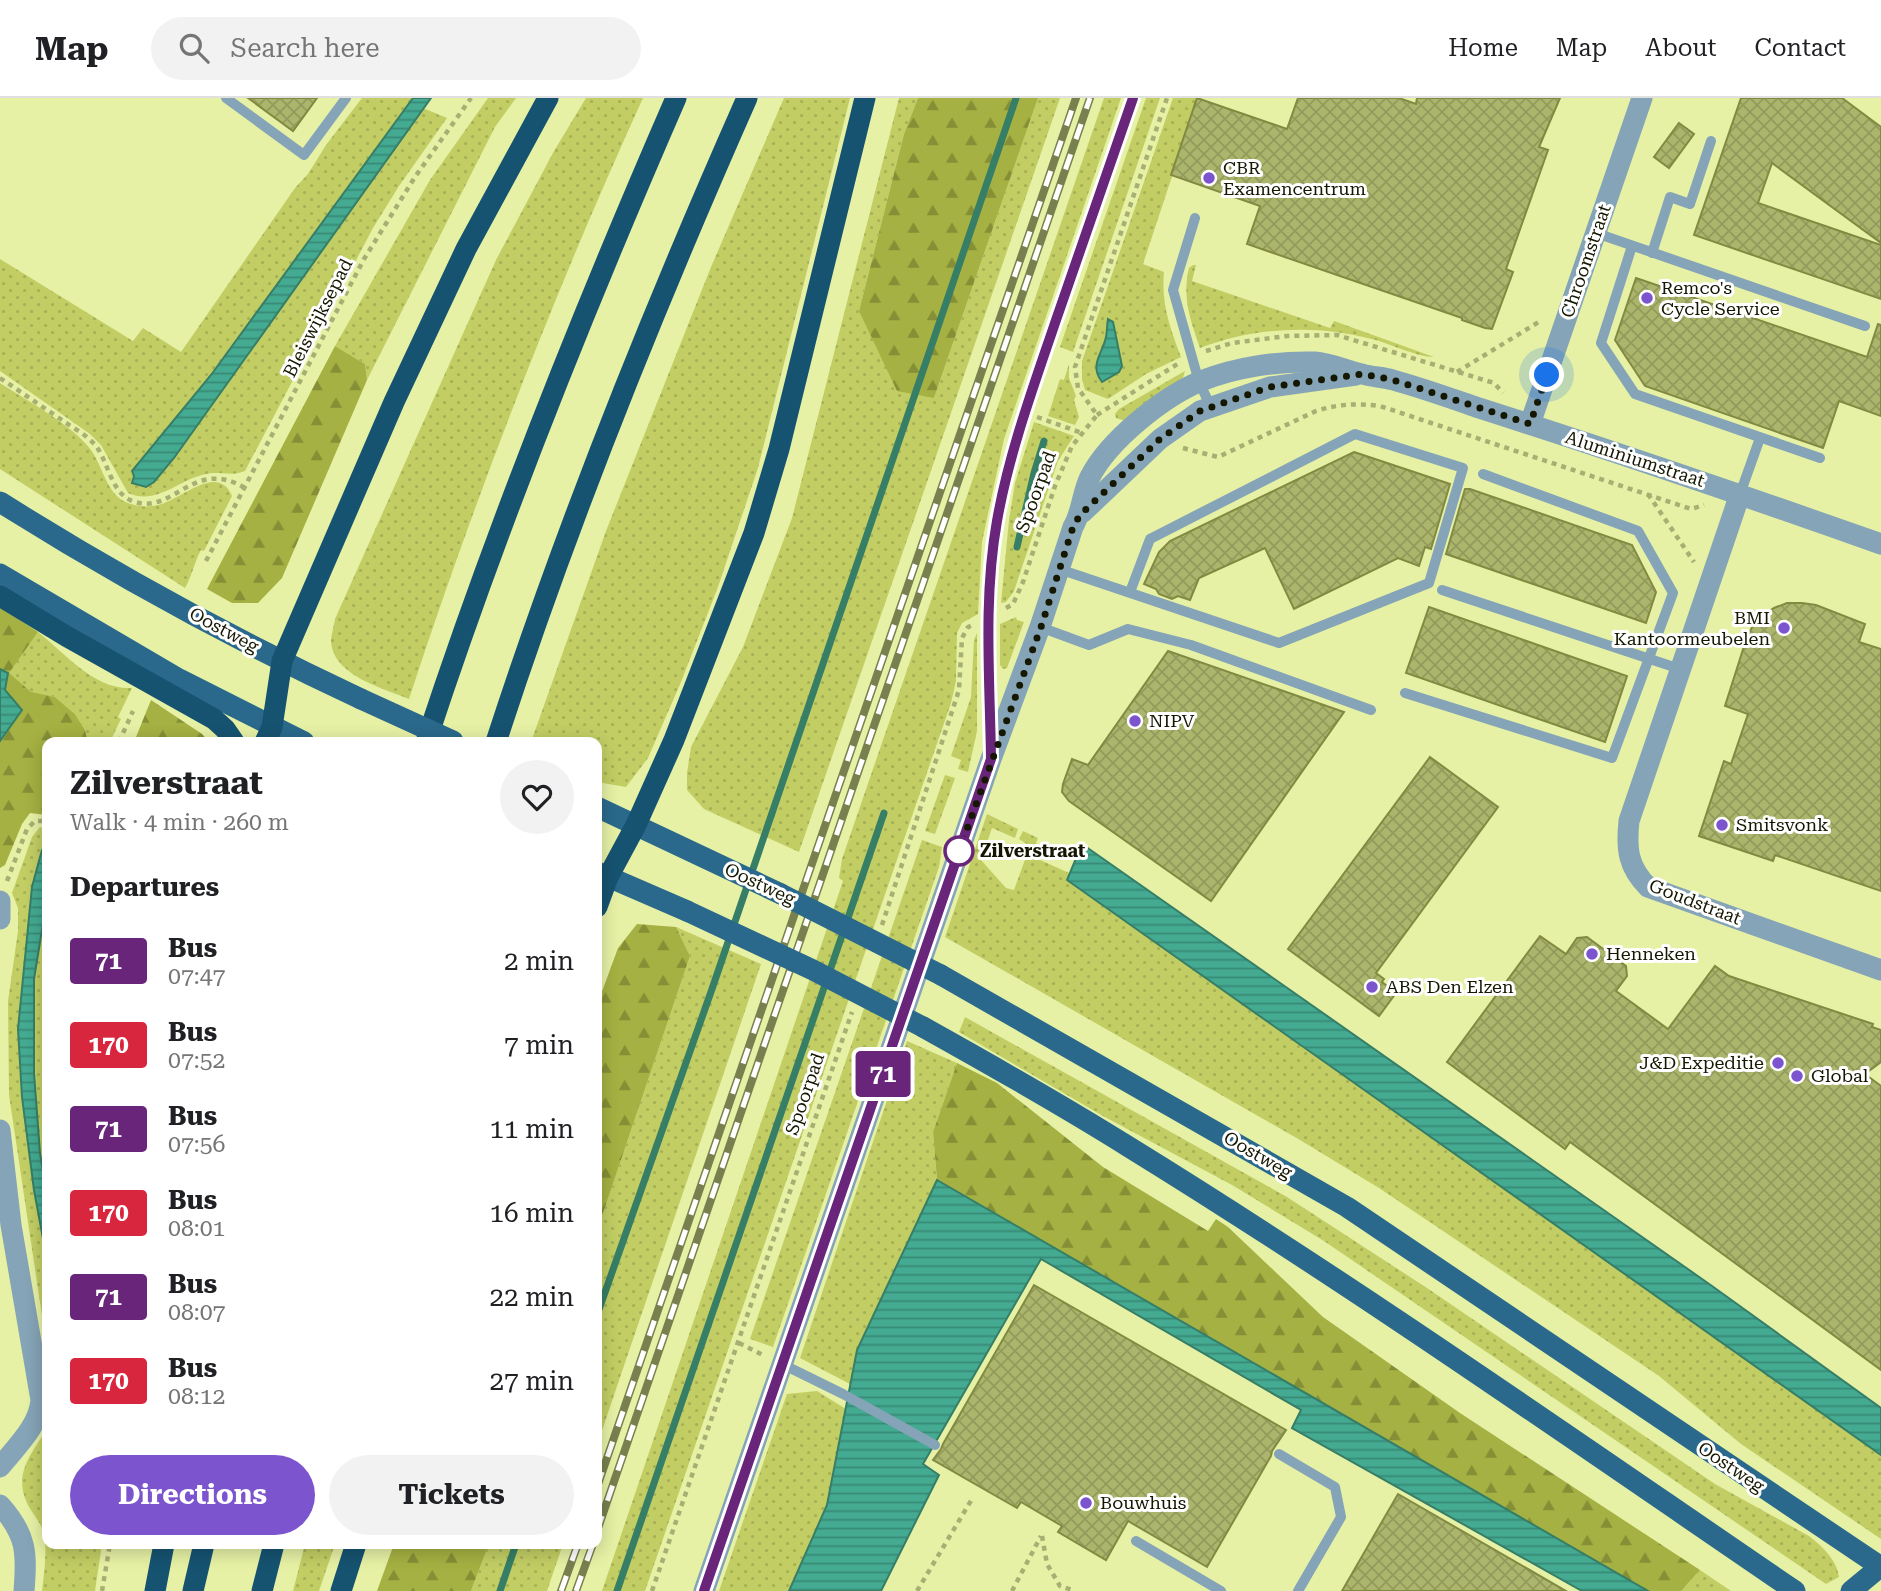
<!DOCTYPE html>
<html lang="en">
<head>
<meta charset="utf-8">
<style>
  :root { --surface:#fff; --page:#f2f2f2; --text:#202124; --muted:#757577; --line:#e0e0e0; --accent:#7c55ce }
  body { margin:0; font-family:"Roboto Serif",serif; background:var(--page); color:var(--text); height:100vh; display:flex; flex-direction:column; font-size:26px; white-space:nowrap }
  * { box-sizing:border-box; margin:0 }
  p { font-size:23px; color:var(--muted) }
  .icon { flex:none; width:38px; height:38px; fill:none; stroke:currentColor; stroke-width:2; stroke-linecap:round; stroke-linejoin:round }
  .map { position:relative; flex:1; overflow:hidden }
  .panel { position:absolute; left:42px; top:639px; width:560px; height:812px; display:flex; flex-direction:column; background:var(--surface); border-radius:14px; box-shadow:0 4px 18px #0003 }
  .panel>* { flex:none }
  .badge { padding:0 14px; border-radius:5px; font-size:24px; line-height:46px }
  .you { position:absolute; width:35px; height:35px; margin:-18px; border:5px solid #fff; border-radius:50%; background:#1a73e8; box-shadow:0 0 0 10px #1a73e833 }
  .map>.badge { position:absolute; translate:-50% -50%; box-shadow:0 0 0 4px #fff }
  h2 { padding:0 28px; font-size:26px; line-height:63px }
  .round { display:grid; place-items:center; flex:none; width:74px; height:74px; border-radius:37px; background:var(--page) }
  .head { display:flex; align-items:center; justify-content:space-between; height:119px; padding:0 28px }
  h1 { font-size:33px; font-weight:700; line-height:52px }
  .action { display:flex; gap:14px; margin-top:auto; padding:14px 28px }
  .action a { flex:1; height:80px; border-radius:42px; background:var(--accent); color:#fff; font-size:28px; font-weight:700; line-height:80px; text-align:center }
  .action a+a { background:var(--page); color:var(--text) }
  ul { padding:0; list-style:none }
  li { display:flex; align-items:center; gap:21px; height:84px; padding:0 28px }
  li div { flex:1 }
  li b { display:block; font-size:26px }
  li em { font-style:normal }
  li .badge { min-width:77px; font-weight:700; text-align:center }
  header { display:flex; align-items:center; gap:42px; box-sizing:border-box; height:98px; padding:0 35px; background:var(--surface); border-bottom:2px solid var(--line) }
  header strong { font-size:33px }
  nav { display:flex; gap:38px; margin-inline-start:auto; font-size:24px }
  .search { width:490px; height:63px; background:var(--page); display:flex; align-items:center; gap:18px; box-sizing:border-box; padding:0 24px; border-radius:38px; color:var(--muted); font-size:26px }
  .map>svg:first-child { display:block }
</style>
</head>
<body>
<header>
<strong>Map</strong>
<div class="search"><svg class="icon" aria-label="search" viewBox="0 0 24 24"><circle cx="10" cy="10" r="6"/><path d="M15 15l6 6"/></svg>Search here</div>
<nav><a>Home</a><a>Map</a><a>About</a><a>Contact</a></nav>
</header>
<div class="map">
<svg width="1881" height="1493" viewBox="0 0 1881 1493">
  <defs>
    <pattern id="grass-dots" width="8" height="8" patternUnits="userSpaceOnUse" patternTransform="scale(1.75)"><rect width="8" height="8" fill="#c2ce64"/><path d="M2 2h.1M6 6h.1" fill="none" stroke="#a6b055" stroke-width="1.8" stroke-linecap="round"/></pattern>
    <pattern id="forest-firs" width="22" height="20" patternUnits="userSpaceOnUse" patternTransform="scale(1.75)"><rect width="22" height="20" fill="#a5b142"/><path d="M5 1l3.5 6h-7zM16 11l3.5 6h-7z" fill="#858f35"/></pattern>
    <pattern id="water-rules" width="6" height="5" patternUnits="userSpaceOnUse" patternTransform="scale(1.75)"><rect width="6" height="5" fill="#44aa92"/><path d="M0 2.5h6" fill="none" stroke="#388975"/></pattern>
    <pattern id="building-cross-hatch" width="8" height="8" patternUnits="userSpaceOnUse" patternTransform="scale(1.75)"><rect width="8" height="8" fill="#abb56b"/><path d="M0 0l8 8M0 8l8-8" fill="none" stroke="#929b5b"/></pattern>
  </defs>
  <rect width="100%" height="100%" fill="#e6f1a5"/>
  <!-- grass -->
  <g fill="url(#grass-dots)">
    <path d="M362 0H413L211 277 132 373 174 360 423 10 447 20 399 88 373 130 245 373C231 379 220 373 206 376 179 381 157 408 128 395L101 347 90 336 0 273V161L133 243 143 230 181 254 295 90 308 76 326 47Z"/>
    <polygon points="488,0 516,0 495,29 367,282 365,266 335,248 430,82"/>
    <path d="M586 0H643C554 195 476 397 409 601 383 590 334 578 331 544 331 537 334 528 335 521L496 162 554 53Z"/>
    <polygon points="784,0 850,0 758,370 718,489 681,584 648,660 626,689 597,684 597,644 531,644 606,433 711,169"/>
    <polygon points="899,0 918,0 904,36 859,213 934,300 1038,0 1060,0 799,754 704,711 687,692 687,675 691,649 743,549 792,420"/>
    <polygon points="1104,0 1121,0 1004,341 982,444 978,516 962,525 957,535 956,583 951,605 645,1493 602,1493 843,783 839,780 842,761"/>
    <polygon points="1146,0 1160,0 1073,254 1060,249"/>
    <path d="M1173 0H1198L1143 166 1164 174C1161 206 1170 230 1181 259L1146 276 1108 301 1085 292 1082 281V263Z"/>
    <path d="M1193 167H1196L1192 183 1330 230 1334 223 1434 259C1416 259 1392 246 1372 241 1315 226 1256 229 1200 250 1190 222 1182 199 1189 170Z"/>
    <polygon points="1069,266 1069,280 1076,298 1074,302 1079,319 1075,327 1048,318 1060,281 1064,282"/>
    <polygon points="1185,273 1182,283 1125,323 1116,320 1115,316 1119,311"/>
    <path d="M0 285C26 302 74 328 91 352 104 370 107 400 131 406 140 409 149 409 158 407 181 402 218 364 232 398L204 453 201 452C194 465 192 478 185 490L0 371Z"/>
    <polygon points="1034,324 1074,338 1058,363 1014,493 1006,504 1001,505 1009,422 1015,385"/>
    <polygon points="1016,519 1017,522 1024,524 1007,570 1003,571 1000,567 1000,526"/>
    <path d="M38 534C65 555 94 592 132 590L118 619 121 621 110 644H88L85 632 75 616 55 599 31 595 8 575Z"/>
    <polygon points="977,535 977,633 968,674 958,671 961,662 951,658 971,599 974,542"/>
    <polygon points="945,677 955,680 935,736 925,733"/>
    <polygon points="987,716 1018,731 1015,740 992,730 981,762 1006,790 1014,792 1030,748 1019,741 1023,733 1038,740 1036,745 1043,749 1038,761 1069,775 1067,782 1100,805 1881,1357 1881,1441 1741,1346 1659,1278 1379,1090 1300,1042 945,839"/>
    <polygon points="40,729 47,732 47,747 42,752 32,789 18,931 22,999 34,1092 47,1162 47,1251 9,997 8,903 18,833 18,810 12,795 32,739"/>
    <polygon points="922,742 942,749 939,769 773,1249 750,1241"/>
    <polygon points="47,801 47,1099 40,1055 34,975 34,881"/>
    <polygon points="676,829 761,866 597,1347 597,1133 690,858"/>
    <path d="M965 919 1287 1099 1427 1190 1715 1386 1809 1438C1822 1448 1837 1462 1839 1479L1826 1486 1324 1143 1232 1087 1103 1018 959 934Z"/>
    <polygon points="907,943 957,965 933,1034 937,1082 857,1252 850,1286 800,1260"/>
    <polygon points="817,1293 846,1311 827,1407 789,1493 719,1493 787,1296"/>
    <path d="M47 1331V1446H66L67 1449 69 1446H102L95 1493H42C44 1474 48 1451 43 1433 40 1423 31 1414 27 1405 13 1375 32 1355 47 1331Z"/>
    <polygon points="305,1446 335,1446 319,1493 293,1493"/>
    <polygon points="489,1446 563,1446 547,1493 471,1493"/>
    <polygon points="1700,1472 1731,1493 1681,1493"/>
  </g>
  <!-- forest -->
  <g fill="url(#forest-firs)">
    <polygon points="918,0 1038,0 934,300 897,293 859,213 904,36"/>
    <polygon points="335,248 365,266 367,282 282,480 258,505 232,505 207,491"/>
    <polygon points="0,509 38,534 9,575 31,594 55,599 75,616 85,632 88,644 47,644 47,717 30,715 22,726 5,767 0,770 0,643 21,612 5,592 8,575 0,571"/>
    <polygon points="151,602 202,636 209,644 134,644"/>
    <polygon points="637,826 676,829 690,858 597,1133 597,907 618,850"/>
    <polygon points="957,965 997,985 1103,1069 1208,1133 1216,1121 1228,1129 1323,1219 1460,1315 1700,1472 1681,1493 1648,1493 937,1082 933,1034"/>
    <polygon points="394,1446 489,1446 471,1493 377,1493"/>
  </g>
  <!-- water -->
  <g fill="url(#water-rules)" stroke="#367e66" stroke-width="2">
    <polygon points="413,0 431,0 174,360 154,384 146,389 132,385 134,378 132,373 211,277"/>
    <path d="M1108 221 1113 224 1122 268 1119 274 1102 284C1089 267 1102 257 1106 239 1107 234 1107 227 1108 221Z"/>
    <polygon points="0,571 8,575 5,592 22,612 0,643"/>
    <polygon points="1082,746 1712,1188 1881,1310 1881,1357 1067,782"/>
    <polygon points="47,747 47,801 34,881 34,975 40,1055 47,1099 47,1162 34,1092 22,999 18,931 32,789 42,752"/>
    <polygon points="937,1082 1648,1493 1582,1493 1292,1330 1301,1312 1041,1161 923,1366 939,1377 881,1493 789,1493 827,1407 857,1252"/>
  </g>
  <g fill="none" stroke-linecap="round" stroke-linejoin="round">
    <!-- stream -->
    <g stroke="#367e66" stroke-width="7">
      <polyline points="1017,449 1034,375 1044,343"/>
      <polyline points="597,1217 712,891 1016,0"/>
      <polyline points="500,1493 516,1446"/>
      <polyline points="617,1493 884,715"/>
    </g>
  </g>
  <!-- building -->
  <g fill="url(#building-cross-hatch)" stroke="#828a41" stroke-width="2">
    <polygon points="248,0 317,0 293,33"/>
    <polygon points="1197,0 1287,31 1298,0 1399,0 1416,6 1417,0 1560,0 1539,49 1548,52 1506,171 1513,174 1492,231 1485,230 1462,222 1462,220 1247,146 1260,108 1171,77"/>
    <polygon points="1741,0 1842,0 1881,29 1881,145 1772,65 1758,105 1881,147 1881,201 1694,137"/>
    <polygon points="1679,25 1694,36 1669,70 1654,59"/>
    <polygon points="1636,180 1867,259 1878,226 1881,227 1881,318 1839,303 1823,350 1645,288 1615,242"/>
    <polygon points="1354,354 1450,386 1431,451 1425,449 1419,468 1398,460 1294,511 1265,450 1199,480 1190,502 1178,498 1172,501 1159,496 1156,491 1144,486 1159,454 1170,443"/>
    <polygon points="1465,391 1470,391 1632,447 1656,494 1646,525 1446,456"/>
    <polygon points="1787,505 1802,505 1816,507 1865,526 1859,544 1881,551 1881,793 1775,757 1773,763 1699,738 1724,663 1731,666 1748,616 1725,608 1746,542 1752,529 1762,518 1774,510"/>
    <polygon points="1429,509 1627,578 1605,644 1406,575"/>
    <polygon points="1168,553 1344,614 1211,803 1069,703 1062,694 1063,686 1072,661 1088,667"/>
    <polygon points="1430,659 1498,709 1376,875 1384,881 1382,884 1396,895 1379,918 1288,851"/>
    <polygon points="1540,838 1566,856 1577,840 1587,839 1626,868 1627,878 1616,893 1668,931 1715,868 1729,878 1873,926 1872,929 1881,932 1881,964 1865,976 1881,988 1881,1272 1570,1044 1565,1051 1447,964"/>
    <polygon points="1034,1187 1286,1332 1272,1353 1271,1358 1207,1469 1128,1423 1106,1462 1058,1434 1062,1428 1021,1404 1017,1410 933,1362 941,1351 943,1346"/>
    <polygon points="1398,1396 1566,1493 1342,1493"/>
  </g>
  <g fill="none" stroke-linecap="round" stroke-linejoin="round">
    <!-- path -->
    <g stroke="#a7af73" stroke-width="4.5" stroke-dasharray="5 5" stroke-linecap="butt">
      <polyline points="1206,253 1232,245 1287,238 1337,237 1494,285 1503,295"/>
      <polyline points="1457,274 1542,222"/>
      <path d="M0 280C21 294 41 308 62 322 73 330 87 337 96 348 109 365 111 397 135 404 174 416 194 359 245 390"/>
      <polyline points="1097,317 1179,265"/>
      <polyline points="1037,319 1082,335"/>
      <path d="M1183 350 1218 359 1316 313C1338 306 1357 305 1380 308L1691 411 1704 407"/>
      <polyline points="1648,396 1694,464"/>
      <polyline points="206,463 364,161 415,79 471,0"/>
      <polyline points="1006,510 1013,506 1023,484 1055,388 1072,348 1097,317 1078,290 1075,269 1167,0"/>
      <polyline points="119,644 133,613"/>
      <polyline points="7,783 27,731 35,723 47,723"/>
      <polyline points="882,827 959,592 962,540 968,529 973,527"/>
      <polyline points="739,1245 763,1257"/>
      <polyline points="1042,1438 1047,1466 1060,1488 1075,1493"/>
      <polyline points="102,1493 110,1446"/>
      <polyline points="652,1493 852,914"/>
      <polyline points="917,1493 972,1401"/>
      <polyline points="1012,1493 1041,1438"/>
    </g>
    <!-- service -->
    <g stroke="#85a4b7" stroke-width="10">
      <polyline points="226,0 304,57 346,0"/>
      <polyline points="1195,120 1173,192 1199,284 1211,309"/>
      <polyline points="1596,135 1865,228"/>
      <polyline points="1632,148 1601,245 1635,296 1820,360"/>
      <polyline points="1652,155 1670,99 1690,106 1711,43"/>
      <polyline points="1740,396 1760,340"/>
      <polyline points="1059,471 1279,545 1429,485 1463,370 1355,336 1150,441 1130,494"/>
      <polyline points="1442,492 1680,571"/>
      <polyline points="1040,529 1089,547 1128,531 1191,547 1371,612"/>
      <polyline points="1405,595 1612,660 1673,495 1638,433 1483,376"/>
      <path d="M991 644C990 572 986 498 996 426 1006 360 1031 295 1053 232 1080 154 1106 77 1133 0"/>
      <polyline points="782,1266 843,1296 935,1347"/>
      <polyline points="1279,1356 1335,1389 1341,1419 1298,1493"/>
      <polyline points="1136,1443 1221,1493"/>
    </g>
    <!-- minor -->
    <g stroke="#85a4b7" stroke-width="21">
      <polyline points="1530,326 1642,0"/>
      <path d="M1740 396 1629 723C1626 751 1628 769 1648 789L1881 872"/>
      <polyline points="0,803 0,821"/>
      <path d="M0 1032 11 1127 41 1302C39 1328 16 1349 0 1369"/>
      <path d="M0 1407C27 1437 27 1455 24 1493"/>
    </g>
    <!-- tertiary -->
    <g stroke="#85a4b7" stroke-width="21">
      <polyline points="1082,415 1160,341 1200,313 1270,289 1356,277"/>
      <path d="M704 1493 991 661 1040 529 1073 429C1082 414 1082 395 1090 379 1109 342 1163 299 1201 283 1236 269 1278 263 1315 264 1331 265 1347 273 1362 276 1372 279 1383 279 1393 282 1422 290 1450 300 1479 310 1614 353 1748 399 1881 446"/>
    </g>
    <!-- primary -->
    <g stroke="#2a698b" stroke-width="21">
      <path d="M0 404C116 477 237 543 361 601"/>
      <polyline points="0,476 179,581 304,644"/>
      <polyline points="597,709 781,796"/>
      <polyline points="597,774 687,813"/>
      <polyline points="941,877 1347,1109 1881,1469"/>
      <path d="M923 929C993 968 1062 1007 1129 1049 1356 1189 1575 1343 1795 1493"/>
      <polyline points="1851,1493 1880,1469"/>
    </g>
    <!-- motorway -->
    <g stroke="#165371" stroke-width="21">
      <polyline points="0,498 66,538 214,621 225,631 234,644"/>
      <polyline points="265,644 272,629 282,563 394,304 466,151 548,0"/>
      <path d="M426 644C498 425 584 211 676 0"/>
      <path d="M496 644C567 425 654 210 747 0"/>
      <polyline points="597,809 608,779 636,727 674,642 754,435 779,351 865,0"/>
      <polyline points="155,1493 164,1446"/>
      <polyline points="193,1493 204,1446"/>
      <polyline points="262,1493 274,1446"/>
      <polyline points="341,1493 356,1446"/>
    </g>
    <!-- rail casing -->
    <g stroke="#79804f" stroke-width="8">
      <g id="rail">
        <polyline points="597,1389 1076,0"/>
        <polyline points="597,1433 1090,0"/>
        <polyline points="561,1493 578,1446"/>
        <polyline points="576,1493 593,1446"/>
      </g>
    </g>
    <!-- rail -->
    <use href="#rail" stroke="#fff" stroke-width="5" stroke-dasharray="16" stroke-linecap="butt"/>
    <!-- primary-bridge -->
    <g stroke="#2a698b" stroke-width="21">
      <polyline points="361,601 453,643"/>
      <polyline points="781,796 941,877"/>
      <polyline points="687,813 813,872 923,929"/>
    </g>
  </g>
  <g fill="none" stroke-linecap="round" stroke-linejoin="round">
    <!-- line casing -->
    <g stroke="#fff" stroke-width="16">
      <path id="line" d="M704 1493 991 661C990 583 983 501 997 423 1009 355 1033 290 1055 225 1081 150 1107 75 1133 0"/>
    </g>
    <!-- line -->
    <use href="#line" stroke="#68257a" stroke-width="10"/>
    <!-- walk -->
    <polyline stroke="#151700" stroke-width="7" stroke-dasharray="0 12.6" points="959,753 1041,529 1073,429 1080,417 1160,341 1200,313 1270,289 1362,276 1390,281 1530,326 1547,277"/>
  </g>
  <!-- markers -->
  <g fill="#7c55ce" stroke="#fff" stroke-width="2.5">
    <circle cx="1209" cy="80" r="7"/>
    <circle cx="1647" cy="200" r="7"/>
    <circle cx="1784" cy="530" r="7"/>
    <circle cx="1135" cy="623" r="7"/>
    <circle cx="1722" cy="727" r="7"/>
    <circle cx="1592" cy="856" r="7"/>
    <circle cx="1372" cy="889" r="7"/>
    <circle cx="1778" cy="965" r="7"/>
    <circle cx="1797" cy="978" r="7"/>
    <circle cx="1086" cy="1405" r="7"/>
  </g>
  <circle fill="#fff" stroke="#68257a" stroke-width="3.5" cx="959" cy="753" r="14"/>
  <g text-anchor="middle" stroke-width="6" stroke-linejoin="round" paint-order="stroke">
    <!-- poi labels -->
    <g font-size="18" fill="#151700" stroke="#fff" text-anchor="start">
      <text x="1223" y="76">CBR<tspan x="1223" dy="21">Examencentrum</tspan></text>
      <text x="1661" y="196">Remco's<tspan x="1661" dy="21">Cycle Service</tspan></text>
      <text x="1770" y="526" text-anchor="end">BMI<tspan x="1770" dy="21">Kantoormeubelen</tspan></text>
      <text x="1149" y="629">NIPV</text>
      <text x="1736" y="733">Smitsvonk</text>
      <text x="1606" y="862">Henneken</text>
      <text x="1386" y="895">ABS Den Elzen</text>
      <text x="1764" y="971" text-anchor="end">J&amp;D Expeditie</text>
      <text x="1811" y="984">Global</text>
      <text x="1100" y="1411">Bouwhuis</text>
    </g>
    <!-- street labels -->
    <g font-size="18" fill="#151700" stroke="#fff">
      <text transform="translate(1586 163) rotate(-71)" y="6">Chroomstraat</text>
      <text transform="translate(318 220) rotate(-63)" y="6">Bleiswijksepad</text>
      <text transform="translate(1635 361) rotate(18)" y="6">Aluminiumstraat</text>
      <text transform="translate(1036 394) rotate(-70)" y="6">Spoorpad</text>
      <text transform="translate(224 532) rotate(28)" y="6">Oostweg</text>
      <text transform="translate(760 786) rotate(25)" y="6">Oostweg</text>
      <text transform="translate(1695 804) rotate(21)" y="6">Goudstraat</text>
      <text transform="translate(805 996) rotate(-71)" y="6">Spoorpad</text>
      <text transform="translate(1258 1057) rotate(30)" y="6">Oostweg</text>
      <text transform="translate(1731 1369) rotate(34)" y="6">Oostweg</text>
    </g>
    <!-- stop labels -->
    <g font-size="18" font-weight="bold" fill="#151700" stroke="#fff" text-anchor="start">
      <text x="980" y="759">Zilverstraat</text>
    </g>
  </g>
</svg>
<div class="you" style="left:1547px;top:277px"></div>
<b class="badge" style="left:883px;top:976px;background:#68257a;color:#fff">71</b>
<section class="panel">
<div class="head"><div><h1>Zilverstraat</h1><p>Walk · 4 min · 260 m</p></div><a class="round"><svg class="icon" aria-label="heart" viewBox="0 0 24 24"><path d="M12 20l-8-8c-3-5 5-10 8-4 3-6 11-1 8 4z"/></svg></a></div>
<h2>Departures</h2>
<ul>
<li><span class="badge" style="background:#68257a;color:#fff">71</span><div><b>Bus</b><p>07:47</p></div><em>2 min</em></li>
<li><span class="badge" style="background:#d7263d;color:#fff">170</span><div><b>Bus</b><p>07:52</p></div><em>7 min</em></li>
<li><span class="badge" style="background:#68257a;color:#fff">71</span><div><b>Bus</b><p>07:56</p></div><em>11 min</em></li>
<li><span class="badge" style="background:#d7263d;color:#fff">170</span><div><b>Bus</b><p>08:01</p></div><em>16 min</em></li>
<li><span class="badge" style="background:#68257a;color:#fff">71</span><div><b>Bus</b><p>08:07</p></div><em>22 min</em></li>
<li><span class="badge" style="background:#d7263d;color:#fff">170</span><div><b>Bus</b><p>08:12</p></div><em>27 min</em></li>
</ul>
<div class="action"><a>Directions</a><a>Tickets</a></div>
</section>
</div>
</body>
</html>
